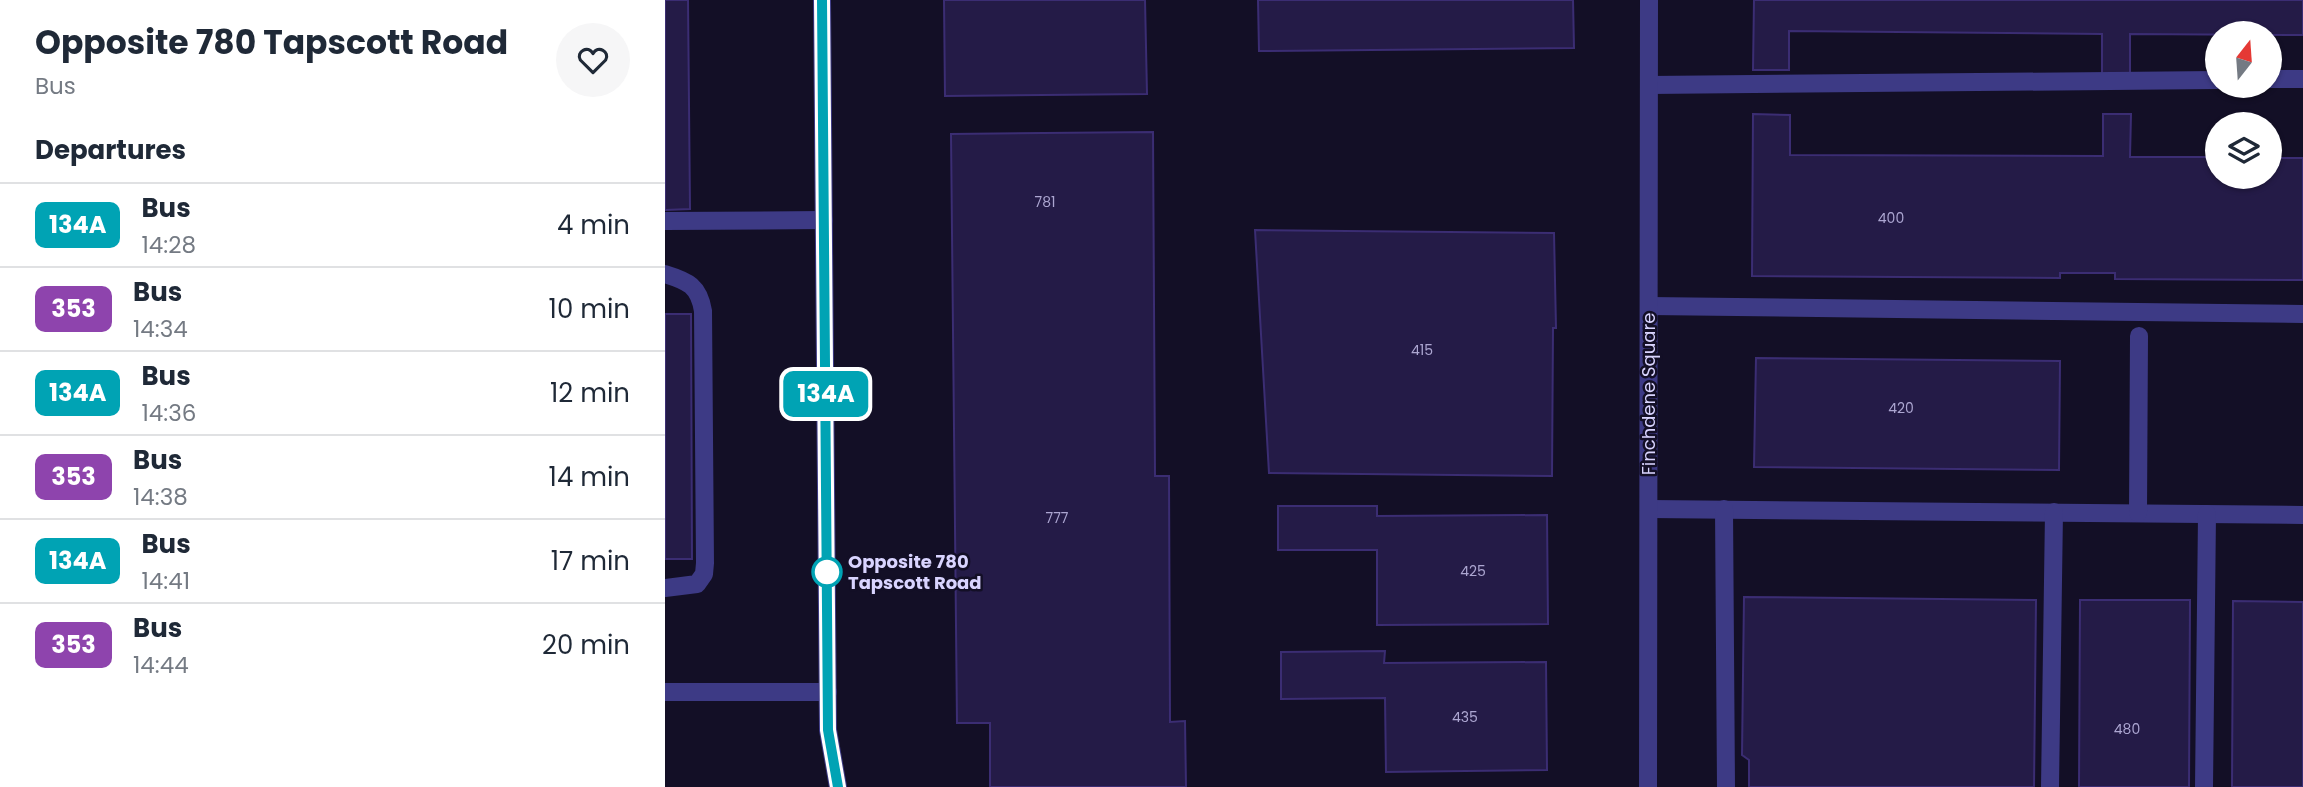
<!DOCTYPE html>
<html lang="en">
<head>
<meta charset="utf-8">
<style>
  :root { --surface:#fff; --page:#f6f6f7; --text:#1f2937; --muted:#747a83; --line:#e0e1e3 }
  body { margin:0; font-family:Poppins,sans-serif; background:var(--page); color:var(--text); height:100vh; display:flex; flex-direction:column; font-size:26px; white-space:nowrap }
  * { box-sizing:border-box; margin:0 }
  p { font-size:23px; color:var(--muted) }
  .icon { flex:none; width:38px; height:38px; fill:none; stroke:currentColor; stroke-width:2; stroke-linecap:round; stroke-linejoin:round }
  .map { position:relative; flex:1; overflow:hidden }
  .panel { display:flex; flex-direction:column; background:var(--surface); width:665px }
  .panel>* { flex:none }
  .badge { padding:0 14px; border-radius:10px; font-size:24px; line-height:46px }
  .needle { width:46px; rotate:17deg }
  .buttons { position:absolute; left:1540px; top:21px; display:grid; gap:14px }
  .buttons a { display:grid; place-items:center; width:77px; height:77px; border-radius:50%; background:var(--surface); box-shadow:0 2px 5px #0004; font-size:35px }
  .map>.badge { position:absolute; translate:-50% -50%; box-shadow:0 0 0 4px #fff }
  h2 { padding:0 35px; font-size:26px; line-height:63px }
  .round { display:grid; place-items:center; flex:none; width:74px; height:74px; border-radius:37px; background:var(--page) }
  .overview { display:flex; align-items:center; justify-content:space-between; height:119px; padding:0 35px }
  h1 { font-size:33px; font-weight:700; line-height:52px }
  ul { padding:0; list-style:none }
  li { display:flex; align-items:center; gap:21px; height:84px; padding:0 35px; border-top:2px solid var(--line) }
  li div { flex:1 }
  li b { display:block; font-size:26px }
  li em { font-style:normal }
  li .badge { min-width:77px; font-weight:700; text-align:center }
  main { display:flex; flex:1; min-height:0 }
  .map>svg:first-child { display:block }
</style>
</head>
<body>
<main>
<section class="panel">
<div class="overview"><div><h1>Opposite 780 Tapscott Road</h1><p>Bus</p></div><a class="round"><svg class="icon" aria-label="heart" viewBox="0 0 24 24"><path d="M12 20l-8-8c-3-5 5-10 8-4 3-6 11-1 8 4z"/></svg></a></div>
<h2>Departures</h2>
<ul>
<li><span class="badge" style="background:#00a3b4;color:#fff">134A</span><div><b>Bus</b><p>14:28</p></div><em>4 min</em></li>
<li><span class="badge" style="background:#8e44ad;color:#fff">353</span><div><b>Bus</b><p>14:34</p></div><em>10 min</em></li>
<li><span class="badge" style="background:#00a3b4;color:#fff">134A</span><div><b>Bus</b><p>14:36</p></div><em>12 min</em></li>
<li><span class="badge" style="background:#8e44ad;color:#fff">353</span><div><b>Bus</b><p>14:38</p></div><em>14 min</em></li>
<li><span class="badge" style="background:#00a3b4;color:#fff">134A</span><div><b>Bus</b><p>14:41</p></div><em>17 min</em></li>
<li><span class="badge" style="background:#8e44ad;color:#fff">353</span><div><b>Bus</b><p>14:44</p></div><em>20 min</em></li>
</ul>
</section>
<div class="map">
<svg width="1638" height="787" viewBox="0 0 1638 787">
  <rect width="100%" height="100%" fill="#130f26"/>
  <!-- building -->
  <g fill="#241b47" stroke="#3b2d73" stroke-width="2">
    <polygon points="0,0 23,0 25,209 0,210"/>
    <polygon points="279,0 480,0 482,94 280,96"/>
    <polygon points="593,0 908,0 909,48 594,51"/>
    <polygon points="1089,0 1638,0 1638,35 1465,34 1465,77 1437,77 1437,34 1124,31 1124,70 1088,70"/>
    <polygon points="1088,114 1125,115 1125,155 1438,156 1438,114 1466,114 1465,157 1552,157 1552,177 1605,177 1605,158 1638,158 1638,280 1450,279 1450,273 1395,273 1395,278 1087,276"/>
    <polygon points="488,132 490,476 504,476 505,722 520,721 521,787 325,787 325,723 292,723 286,134"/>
    <polygon points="590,230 889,233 891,328 888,328 887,476 604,473"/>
    <polygon points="0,314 26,314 27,559 0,559"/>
    <polygon points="1091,358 1395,361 1394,470 1089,467"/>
    <polygon points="613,506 712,506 712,516 882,515 883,624 712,625 712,550 613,550"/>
    <polygon points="1079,597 1371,600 1369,787 1084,787 1084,760 1077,755"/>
    <polygon points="1415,600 1525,600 1524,787 1414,787"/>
    <polygon points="1568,601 1638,602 1638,787 1567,787"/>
    <polygon points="720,651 719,663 881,662 882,770 721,772 720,698 616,699 616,652"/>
  </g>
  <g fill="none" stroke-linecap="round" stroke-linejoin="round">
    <!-- minor -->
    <g stroke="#3d3a85" stroke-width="18">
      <polyline points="157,0 163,730 173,787"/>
      <polyline points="1605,79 1638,79"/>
      <polyline points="984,85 1552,80"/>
      <polyline points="0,221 159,220"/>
      <path d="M0 274C23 281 34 286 38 311L40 563 39 574 32 584 0 588"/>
      <polyline points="984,306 1638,314"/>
      <polyline points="984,509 1638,515"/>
      <polyline points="1059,509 1061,787"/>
      <polyline points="1473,513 1474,336"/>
      <polyline points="0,692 163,692"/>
      <polyline points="983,787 984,0"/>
      <polyline points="1385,787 1389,512"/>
      <polyline points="1539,787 1542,514"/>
    </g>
  </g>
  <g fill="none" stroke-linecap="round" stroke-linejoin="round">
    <!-- line casing -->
    <g stroke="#fff" stroke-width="16">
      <polyline id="line" points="157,0 163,730 173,787"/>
    </g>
    <!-- line -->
    <use href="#line" stroke="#00a3b4" stroke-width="10"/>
  </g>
  <!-- markers -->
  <circle fill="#fff" stroke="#00a3b4" stroke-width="3.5" cx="162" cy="572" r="14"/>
  <g text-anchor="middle" stroke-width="5" stroke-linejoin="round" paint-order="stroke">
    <!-- number labels -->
    <g font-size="14" fill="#aca6d1">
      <text x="380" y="207">781</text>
      <text x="1226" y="223">400</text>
      <text x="757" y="355">415</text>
      <text x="1236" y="413">420</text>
      <text x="392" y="523">777</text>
      <text x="808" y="576">425</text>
      <text x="800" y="722">435</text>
      <text x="1462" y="734">480</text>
    </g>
    <!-- street labels -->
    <g font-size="18" fill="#d9d4ff" stroke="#130f26">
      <text transform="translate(984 394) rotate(-90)" y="6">Finchdene Square</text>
    </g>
    <!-- stop labels -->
    <g font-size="18" font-weight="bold" fill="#d9d4ff" stroke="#130f26" text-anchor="start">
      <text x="183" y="568">Opposite 780<tspan x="183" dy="21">Tapscott Road</tspan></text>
    </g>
  </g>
</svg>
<div class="buttons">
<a><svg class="needle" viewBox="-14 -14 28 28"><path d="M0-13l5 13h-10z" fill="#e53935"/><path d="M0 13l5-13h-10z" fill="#747a83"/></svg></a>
<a><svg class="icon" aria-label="layers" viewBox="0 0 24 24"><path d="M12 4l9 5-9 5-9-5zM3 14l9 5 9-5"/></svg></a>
</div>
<b class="badge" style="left:161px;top:394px;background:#00a3b4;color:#fff">134A</b>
</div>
</main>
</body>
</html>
